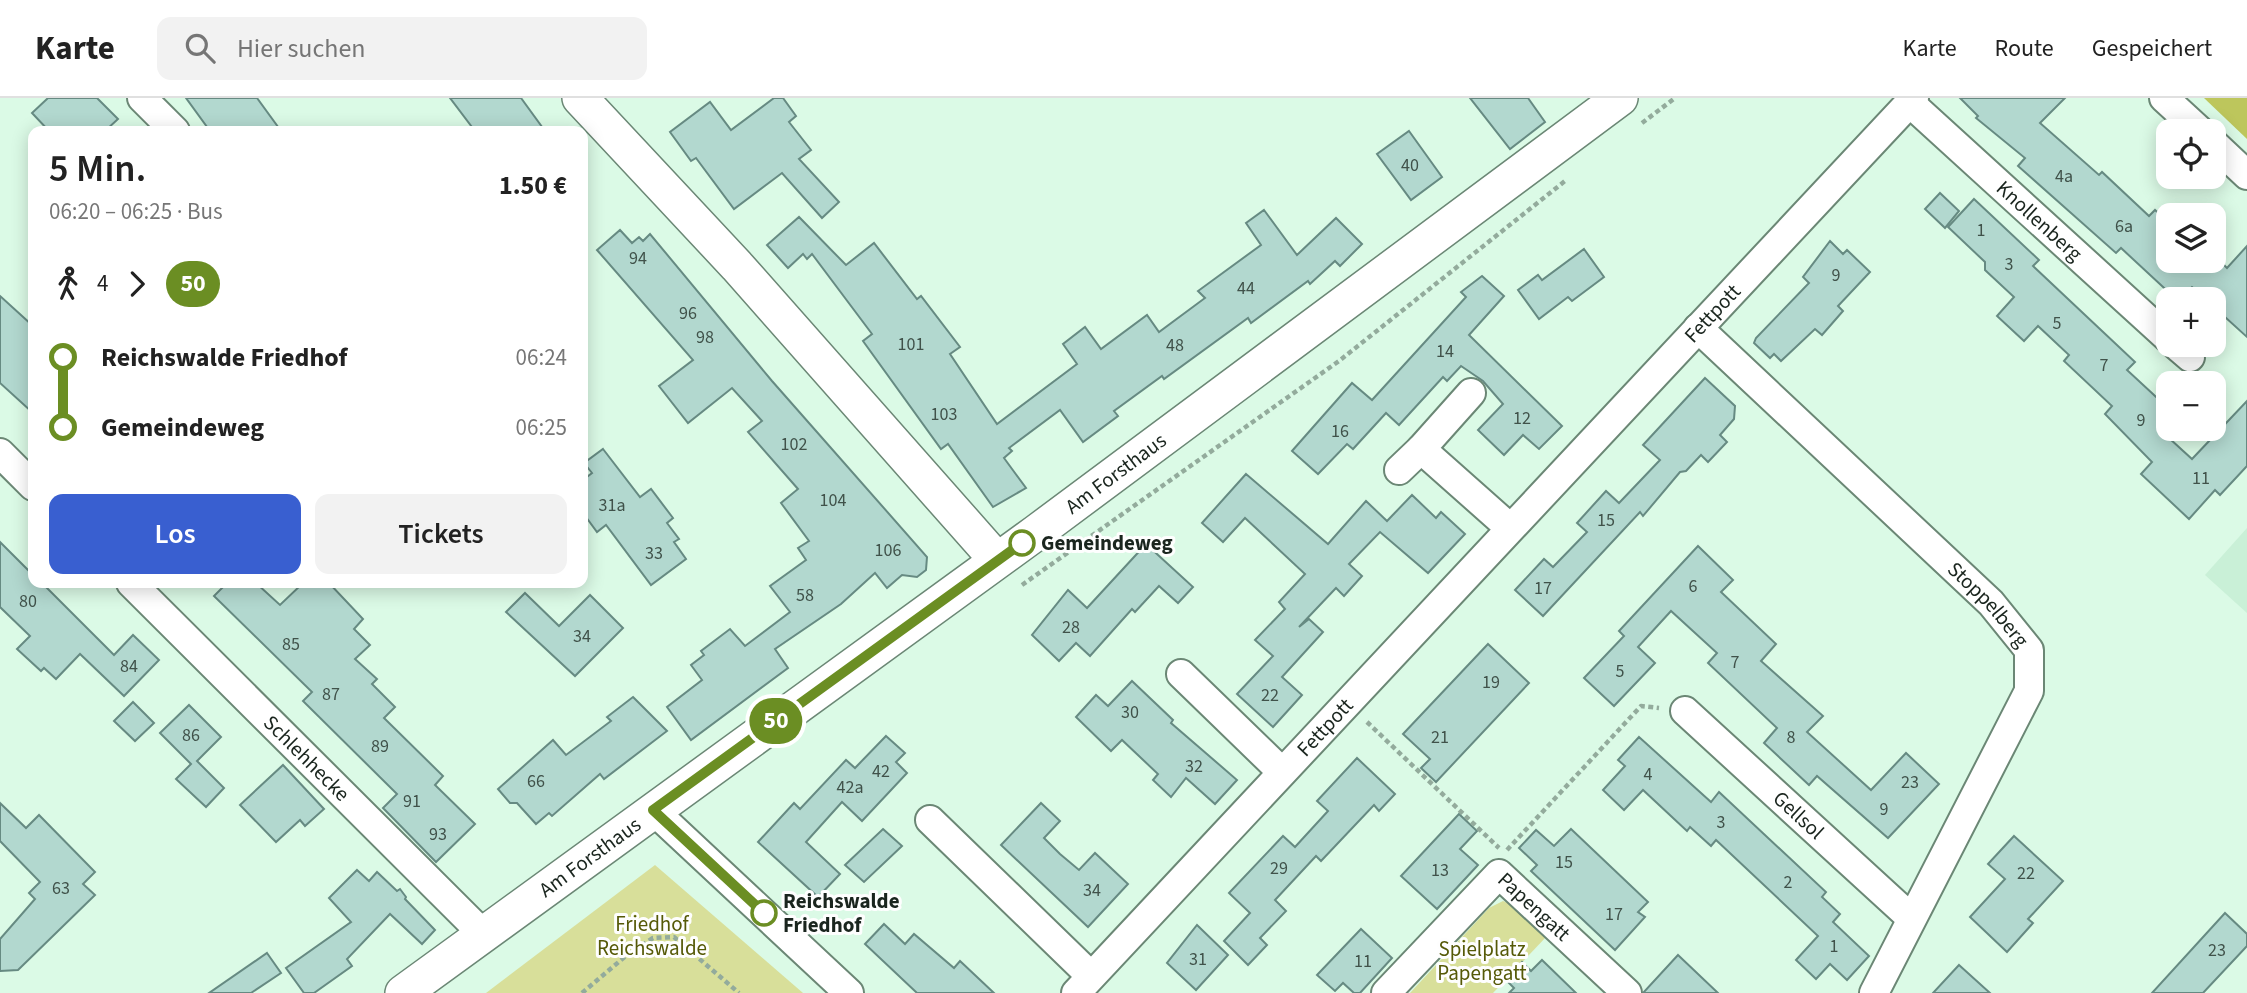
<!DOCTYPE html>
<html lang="de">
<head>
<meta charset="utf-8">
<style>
  :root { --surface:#fff; --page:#f2f2f2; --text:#222; --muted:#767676; --line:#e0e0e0; --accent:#395fd0 }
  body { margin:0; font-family:"Source Sans 3",sans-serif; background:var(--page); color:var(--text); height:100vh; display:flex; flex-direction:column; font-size:26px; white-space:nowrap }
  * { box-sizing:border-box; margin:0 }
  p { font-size:23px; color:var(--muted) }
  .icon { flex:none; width:38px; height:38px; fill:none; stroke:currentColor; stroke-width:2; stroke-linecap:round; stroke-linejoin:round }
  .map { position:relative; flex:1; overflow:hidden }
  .details { position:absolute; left:28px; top:28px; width:560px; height:462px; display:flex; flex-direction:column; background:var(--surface); border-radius:14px; box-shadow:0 4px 18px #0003 }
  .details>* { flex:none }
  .badge { padding:0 14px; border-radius:23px; font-size:24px; line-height:46px }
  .buttons { position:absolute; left:2156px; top:21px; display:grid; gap:14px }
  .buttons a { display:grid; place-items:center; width:70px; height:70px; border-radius:14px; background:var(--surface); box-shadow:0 4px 18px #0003; font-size:35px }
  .map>.badge { position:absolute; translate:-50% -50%; box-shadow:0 0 0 4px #fff }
  .legs { display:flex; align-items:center; gap:10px; height:77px; padding:0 21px; font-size:23px }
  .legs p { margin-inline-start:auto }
  .head { display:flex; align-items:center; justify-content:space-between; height:119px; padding:0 21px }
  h1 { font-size:38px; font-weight:600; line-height:52px }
  .primary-button { display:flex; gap:14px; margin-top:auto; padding:14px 21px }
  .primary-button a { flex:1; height:80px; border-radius:14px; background:var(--accent); color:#fff; font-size:28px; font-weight:600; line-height:80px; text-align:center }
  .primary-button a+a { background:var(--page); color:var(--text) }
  ul { padding:0 21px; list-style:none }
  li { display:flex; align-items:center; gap:24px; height:70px; font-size:26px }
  li i { display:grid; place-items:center; width:10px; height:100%; margin:0 9px; background:currentColor }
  li i::after { content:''; width:18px; height:18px; margin:-9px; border:5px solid; border-radius:50%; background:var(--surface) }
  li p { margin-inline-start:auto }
  li:first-child i { background:linear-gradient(#0000 50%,currentColor 0) }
  li:last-child i { background:linear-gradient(currentColor 50%,#0000 0) }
  header { display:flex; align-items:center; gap:42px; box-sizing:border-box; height:98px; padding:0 35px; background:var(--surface); border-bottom:2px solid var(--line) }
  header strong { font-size:33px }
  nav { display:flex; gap:38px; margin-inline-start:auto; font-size:24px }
  .search { width:490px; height:63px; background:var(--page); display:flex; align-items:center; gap:18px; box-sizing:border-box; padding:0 24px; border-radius:14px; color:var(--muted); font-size:26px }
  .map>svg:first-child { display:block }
</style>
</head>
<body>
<header>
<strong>Karte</strong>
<div class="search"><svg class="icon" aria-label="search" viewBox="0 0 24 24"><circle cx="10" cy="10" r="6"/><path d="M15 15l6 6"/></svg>Hier suchen</div>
<nav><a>Karte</a><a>Route</a><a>Gespeichert</a></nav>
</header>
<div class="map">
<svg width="2247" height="895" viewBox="0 0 2247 895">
  <rect width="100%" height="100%" fill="#dbfae6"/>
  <!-- built -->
  <polygon fill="#c9f0d7" points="2247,430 2247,515 2205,477"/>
  <!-- green -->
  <g fill="#d8df9a">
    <polygon points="655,767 803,895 486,895"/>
    <polygon points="1503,803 1517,809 1547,838 1493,895 1410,895 1489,810"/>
  </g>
  <!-- forest -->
  <polygon fill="#bdc65c" points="2204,0 2247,0 2247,41"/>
  <!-- building -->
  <g fill="#b2d8cf" stroke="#668a82" stroke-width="2">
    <polygon points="48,0 97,0 118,21 105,33 49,33 32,15"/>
    <polygon points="186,0 257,0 281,33 210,33"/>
    <polygon points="450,0 521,0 545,33 475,33"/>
    <polygon points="774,0 783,0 796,18 789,24 811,52 799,61 839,104 822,120 782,75 734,111 696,60 691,63 670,34 710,4 731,32"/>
    <polygon points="1470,0 1528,0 1545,24 1510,51"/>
    <polygon points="1960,0 2065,0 2040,25 2099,77 2102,74 2149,118 2155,112 2168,124 2168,163 2217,160 2227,170 2247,148 2247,239 2214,209 2214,201 2206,201 2192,189 2180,201 2176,201 2121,150 2116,155 2018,68 2025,60 1976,20 1978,18"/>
    <polygon points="1409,33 1442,79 1411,102 1377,56"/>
    <polygon points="1940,95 1959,113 1945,130 1925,111"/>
    <polygon points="1974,101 2039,162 2033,168 2135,264 2127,272 2168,310 2168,319 2158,330 2192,361 2247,303 2247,368 2220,397 2215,392 2189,421 2141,376 2152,364 2105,316 2112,308 2064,263 2069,257 2038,228 2024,243 1997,218 2014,199 1985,172 1985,164 1948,129"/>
    <polygon points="1264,112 1297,157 1336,120 1362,146 1340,168 1335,163 1310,186 1308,183 1251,225 1248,220 1164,281 1162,278 1114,313 1118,318 1083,344 1060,312 1009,350 1012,353 1004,360 1026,390 993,409 948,346 941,351 863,243 872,236 812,156 807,161 803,156 788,170 767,147 799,119 846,167 874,145 917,201 921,198 960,249 950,256 997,326 1077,266 1063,246 1085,229 1101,251 1147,217 1159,234 1205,200 1198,193 1261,147 1246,125"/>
    <polygon points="620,132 632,145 639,139 643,143 650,136 772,283 927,459 926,472 917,479 902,477 887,490 875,475 841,506 775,551 788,570 691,642 667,609 702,582 691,567 704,557 701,553 730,531 745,548 790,514 770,488 806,462 798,450 809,443 781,405 798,391 748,334 762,323 732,290 688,325 659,288 693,262 597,152"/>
    <polygon points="1830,143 1843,156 1847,152 1870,174 1838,208 1843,213 1822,237 1815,231 1781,263 1774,256 1770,260 1754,245 1756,240 1809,185 1803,179"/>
    <polygon points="1584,151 1604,179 1572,203 1568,199 1539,221 1518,192 1538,177 1542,182"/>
    <polygon points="1482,178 1504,198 1469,237 1562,328 1539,351 1523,337 1504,357 1478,332 1503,306 1483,283 1461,268 1447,283 1443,279 1399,327 1386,315 1353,351 1347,346 1318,376 1292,353 1352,285 1372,302 1466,199 1461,194"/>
    <polygon points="0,198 33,228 33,315 0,285"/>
    <polygon points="1705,280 1735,308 1734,321 1720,337 1727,344 1708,364 1701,357 1686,373 1680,374 1643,418 1640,414 1543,518 1515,492 1544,461 1553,469 1587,434 1577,425 1606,393 1619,405 1660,362 1643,347"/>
    <polygon points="603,351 640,399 651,391 673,420 667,425 679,441 674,444 686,461 651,487 606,427 597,434 583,415 583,382 592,375 584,365"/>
    <polygon points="1246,376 1328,446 1366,403 1387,423 1412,397 1436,420 1441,414 1465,436 1428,475 1380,434 1349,466 1362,478 1344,498 1336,490 1299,529 1309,521 1323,534 1282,579 1302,597 1273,629 1237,596 1273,558 1255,542 1285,511 1279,504 1305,476 1245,420 1223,444 1202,425"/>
    <polygon points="0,444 33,477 33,485 42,485 114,557 133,537 159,562 124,598 80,556 56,581 44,570 41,573 17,551 30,538 0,509"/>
    <polygon points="1146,446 1193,489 1178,505 1159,488 1135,514 1132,511 1090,558 1076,545 1059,563 1032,537 1068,492 1087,510"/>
    <polygon points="1698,448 1733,482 1721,494 1776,546 1761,563 1823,618 1807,634 1871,692 1906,655 1939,686 1888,740 1817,678 1809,687 1764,645 1777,630 1708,565 1717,555 1671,513 1638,549 1655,565 1614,608 1584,580 1624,538 1619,533"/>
    <polygon points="227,485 256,485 280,507 303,485 329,485 363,521 354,531 370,547 355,561 377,581 372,586 395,609 384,620 443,678 435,687 475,726 436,764 383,710 397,696 303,603 312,594 214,498"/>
    <polygon points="525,495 559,528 590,497 623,530 575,578 506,514"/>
    <polygon points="1488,546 1529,585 1436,684 1421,670 1430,661 1403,636"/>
    <polygon points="1132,583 1173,622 1171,625 1237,682 1215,706 1186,680 1171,699 1153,682 1158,676 1122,642 1111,653 1076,619 1096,597 1108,608"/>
    <polygon points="633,599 667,633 604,681 600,676 552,718 549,715 536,726 517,705 510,705 498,691 553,642 566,657 611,623 607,619"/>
    <polygon points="133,604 154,625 135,643 114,623"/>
    <polygon points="189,607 221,639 197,663 224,690 206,709 176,681 191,666 160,635"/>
    <polygon points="886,638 905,655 896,664 907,675 862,723 842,704 806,744 840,776 818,799 758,744 794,705 800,711 846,662 855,670"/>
    <polygon points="1639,639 1711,704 1719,694 1826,794 1822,799 1840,816 1833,824 1869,858 1847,882 1830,866 1816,881 1796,862 1818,838 1716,742 1711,748 1690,729 1687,733 1643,692 1624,712 1603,692 1625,668 1618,662"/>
    <polygon points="1357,660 1395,696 1379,713 1374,707 1321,763 1316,758 1275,802 1286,813 1260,840 1267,847 1248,867 1224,843 1250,815 1229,795 1283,738 1295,749 1328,713 1317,703"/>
    <polygon points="283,667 324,711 305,728 300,722 276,744 240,707"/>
    <polygon points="0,705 26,730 39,717 95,774 83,786 95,797 18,872 0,873 0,841 35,801 29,795 40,784 0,743"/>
    <polygon points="1041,705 1060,723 1044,740 1060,756 1079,772 1095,755 1128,786 1088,829 1001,747"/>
    <polygon points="1459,716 1477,733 1460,751 1478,767 1437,811 1401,778"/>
    <polygon points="883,731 902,748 864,784 845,767"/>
    <polygon points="1571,731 1648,804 1638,814 1645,819 1615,852 1531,773 1537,767 1519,750 1536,732 1554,748"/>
    <polygon points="2014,738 2063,783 2028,821 2033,825 2007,854 1970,819 2005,781 1988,766"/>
    <polygon points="357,772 369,783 377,774 397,793 400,791 406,799 405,801 435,832 422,846 390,816 347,861 352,868 314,895 304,895 286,870 351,824 329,800"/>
    <polygon points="2225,815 2247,836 2247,848 2203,895 2152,895"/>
    <polygon points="884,826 905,846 914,836 954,870 960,863 994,895 917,895 865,846"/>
    <polygon points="1197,827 1228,857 1196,892 1167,865"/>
    <polygon points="1361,831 1392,860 1360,895 1354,895 1343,885 1335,893 1317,877"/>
    <polygon points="267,855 281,875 251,895 209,895"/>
    <polygon points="1678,857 1718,895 1643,895"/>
    <polygon points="1542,862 1576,895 1509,895 1514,890 1506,882 1522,864 1531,873"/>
    <polygon points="1959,867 1990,895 1933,895"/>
  </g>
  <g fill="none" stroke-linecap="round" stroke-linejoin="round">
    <!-- minor casing -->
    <g stroke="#6b8775" stroke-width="32">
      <g id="minor">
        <polyline points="142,0 175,33"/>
        <polyline points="2164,0 2200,33"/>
        <path id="s1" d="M1910 5 2168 240"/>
        <polyline points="2214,46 2247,77"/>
        <path id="s2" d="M1698 230 1991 505 2029 552V593L1874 895"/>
        <polyline points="2176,247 2190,259"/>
        <polyline points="1471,295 1421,351 1510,430"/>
        <polyline points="0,355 33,388"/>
        <polyline points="1399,372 1421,351"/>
        <path id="s3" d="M131 485 483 836"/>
        <polyline points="1181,576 1282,674"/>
        <path id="s4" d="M1685 613 1911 820"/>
        <polyline points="653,712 849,895"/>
        <polyline points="930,722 1091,878"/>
        <path id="s5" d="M1076 895 1914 0"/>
        <path id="s6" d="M1386 895 1499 776 1627 895"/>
      </g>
    </g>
    <!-- tertiary casing -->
    <g stroke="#6b8775" stroke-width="38">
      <g id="tertiary">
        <polyline points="580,0 737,168 997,462"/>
        <path id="s7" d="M403 895 1037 434 1620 0"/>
      </g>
    </g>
    <!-- path -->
    <g stroke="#93ab9c" stroke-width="4.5" stroke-dasharray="5 3.5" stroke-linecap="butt">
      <polyline points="1642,25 1675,0"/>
      <polyline points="1022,487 1339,263 1565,83"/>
      <polyline points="1367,624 1499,750"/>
      <polyline points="1507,752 1641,608 1659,610"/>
      <polyline points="582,895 627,857 653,840 674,839 739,895"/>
    </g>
    <!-- minor -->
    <use href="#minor" stroke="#fff" stroke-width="28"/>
    <!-- tertiary -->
    <use href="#tertiary" stroke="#fff" stroke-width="35"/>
  </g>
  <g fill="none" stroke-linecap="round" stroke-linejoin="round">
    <!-- line-1 casing -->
    <g stroke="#fff" stroke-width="16">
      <polyline id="line-1" points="764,815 653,712 1022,445"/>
    </g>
    <!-- line-1 -->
    <use href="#line-1" stroke="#6b8e23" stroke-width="10"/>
  </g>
  <!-- markers -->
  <g fill="#fff" stroke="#6b8e23" stroke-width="3.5">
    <circle cx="1022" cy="445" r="12"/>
    <circle cx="764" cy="815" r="12"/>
  </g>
  <g text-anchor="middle" stroke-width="6" stroke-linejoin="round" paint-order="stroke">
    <!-- number labels -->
    <g font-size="18" fill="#40524a">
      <text x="1410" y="73">40</text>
      <text x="2064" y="84">4a</text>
      <text x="2124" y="134">6a</text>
      <text x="1981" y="138">1</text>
      <text x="638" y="166">94</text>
      <text x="2009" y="172">3</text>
      <text x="1836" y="183">9</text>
      <text x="1246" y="196">44</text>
      <text x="688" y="221">96</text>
      <text x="2057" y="231">5</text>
      <text x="705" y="245">98</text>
      <text x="911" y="252">101</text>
      <text x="1175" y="253">48</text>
      <text x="1445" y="259">14</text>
      <text x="2104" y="273">7</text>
      <text x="944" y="322">103</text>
      <text x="1522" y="326">12</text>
      <text x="2141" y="328">9</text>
      <text x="1340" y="339">16</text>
      <text x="794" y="352">102</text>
      <text x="2201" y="386">11</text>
      <text x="833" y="408">104</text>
      <text x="612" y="413">31a</text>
      <text x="1606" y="428">15</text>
      <text x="888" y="458">106</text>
      <text x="654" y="461">33</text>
      <text x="1693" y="494">6</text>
      <text x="1543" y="496">17</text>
      <text x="805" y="503">58</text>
      <text x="28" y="509">80</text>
      <text x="1071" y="535">28</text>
      <text x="582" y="544">34</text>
      <text x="291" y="552">85</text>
      <text x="1735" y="570">7</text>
      <text x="129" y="574">84</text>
      <text x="1620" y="579">5</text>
      <text x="1491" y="590">19</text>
      <text x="331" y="602">87</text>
      <text x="1270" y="603">22</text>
      <text x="1130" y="620">30</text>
      <text x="191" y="643">86</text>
      <text x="1440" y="645">21</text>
      <text x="1791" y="645">8</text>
      <text x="380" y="654">89</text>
      <text x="1194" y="674">32</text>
      <text x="881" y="679">42</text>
      <text x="1648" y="682">4</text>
      <text x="536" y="689">66</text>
      <text x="1910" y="690">23</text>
      <text x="850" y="695">42a</text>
      <text x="412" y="709">91</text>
      <text x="1884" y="717">9</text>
      <text x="1721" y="730">3</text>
      <text x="438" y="742">93</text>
      <text x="1564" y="770">15</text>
      <text x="1279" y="776">29</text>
      <text x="1440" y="778">13</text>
      <text x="2026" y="781">22</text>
      <text x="1788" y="790">2</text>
      <text x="61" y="796">63</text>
      <text x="1092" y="798">34</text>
      <text x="1614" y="822">17</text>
      <text x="1834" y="854">1</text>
      <text x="2217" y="858">23</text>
      <text x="1198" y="867">31</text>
      <text x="1363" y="869">11</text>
    </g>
    <!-- street labels -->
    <g font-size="21" fill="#1a251e" stroke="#fefefe">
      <text dy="7" stroke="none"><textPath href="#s1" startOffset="175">Knollenberg</textPath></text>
      <text dy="7" stroke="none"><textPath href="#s5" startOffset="931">Fettpott</textPath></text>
      <text dy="7" stroke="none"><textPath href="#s7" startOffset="882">Am Forsthaus</textPath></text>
      <text dy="7" stroke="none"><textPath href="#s2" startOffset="401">Stoppelberg</textPath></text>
      <text dy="7" stroke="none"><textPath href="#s5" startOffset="364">Fettpott</textPath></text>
      <text dy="7" stroke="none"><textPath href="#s3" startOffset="248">Schlehhecke</textPath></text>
      <text dy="7" stroke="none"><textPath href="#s4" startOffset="154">Gellsol</textPath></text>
      <text dy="7" stroke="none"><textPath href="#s7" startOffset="231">Am Forsthaus</textPath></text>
      <text dy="7" stroke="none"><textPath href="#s6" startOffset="212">Papengatt</textPath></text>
    </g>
    <!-- stop labels -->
    <g font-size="21" font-weight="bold" fill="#1a251e" stroke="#fefefe" text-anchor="start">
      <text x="1041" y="452">Gemeindeweg</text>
      <text x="783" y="810">Reichswalde<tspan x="783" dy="24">Friedhof</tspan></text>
    </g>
    <!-- park labels -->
    <g font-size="21" fill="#555907" stroke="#fefefe">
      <text x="652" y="833">Friedhof<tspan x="652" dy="24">Reichswalde</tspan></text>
      <text x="1482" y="858">Spielplatz<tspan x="1482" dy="24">Papengatt</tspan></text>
    </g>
  </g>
</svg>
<div class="buttons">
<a><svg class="icon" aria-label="locate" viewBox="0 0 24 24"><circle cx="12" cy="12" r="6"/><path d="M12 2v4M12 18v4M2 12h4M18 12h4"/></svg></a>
<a><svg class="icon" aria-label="layers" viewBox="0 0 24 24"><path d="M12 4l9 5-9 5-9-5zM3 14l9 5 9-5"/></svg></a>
<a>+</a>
<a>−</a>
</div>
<b class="badge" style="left:776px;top:623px;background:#6b8e23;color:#fff">50</b>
<section class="details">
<div class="head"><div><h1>5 Min.</h1><p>06:20 – 06:25 · Bus</p></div><b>1.50 €</b></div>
<div class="legs"><svg class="icon" aria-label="walk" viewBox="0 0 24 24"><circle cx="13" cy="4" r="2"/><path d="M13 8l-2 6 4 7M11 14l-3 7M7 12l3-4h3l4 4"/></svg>4<svg class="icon" aria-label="forward" viewBox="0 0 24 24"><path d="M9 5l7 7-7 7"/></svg><b class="badge" style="background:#6b8e23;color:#fff">50</b></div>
<ul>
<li><i style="color:#6b8e23"></i><b>Reichswalde Friedhof</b><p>06:24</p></li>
<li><i style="color:#6b8e23"></i><b>Gemeindeweg</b><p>06:25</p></li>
</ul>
<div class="primary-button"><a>Los</a><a>Tickets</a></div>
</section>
</div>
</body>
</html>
